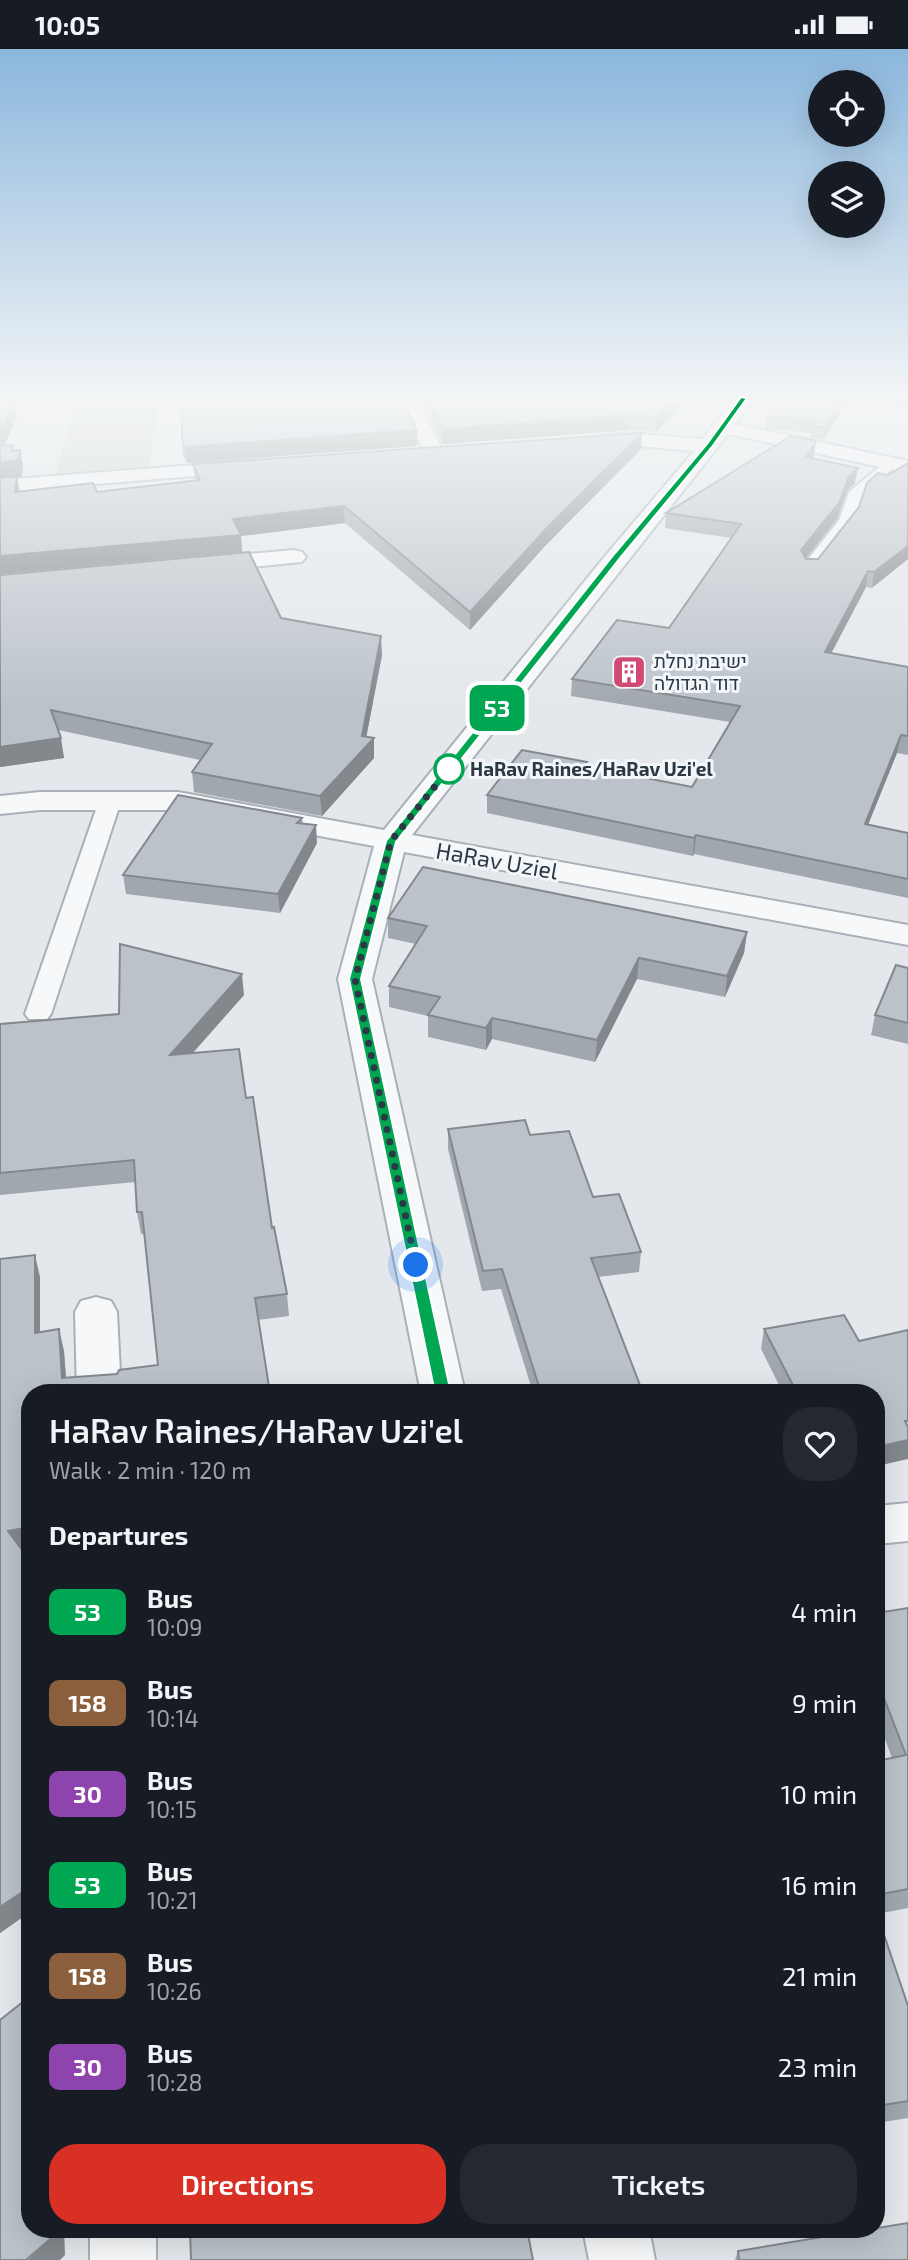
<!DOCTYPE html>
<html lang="en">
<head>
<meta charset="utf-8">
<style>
  :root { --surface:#171b24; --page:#242831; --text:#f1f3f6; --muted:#9ea1a6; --accent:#d93025 }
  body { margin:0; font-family:"Exo 2",Heebo,sans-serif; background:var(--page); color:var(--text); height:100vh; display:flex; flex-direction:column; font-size:26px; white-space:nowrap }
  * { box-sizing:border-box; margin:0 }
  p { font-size:23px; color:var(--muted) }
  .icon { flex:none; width:38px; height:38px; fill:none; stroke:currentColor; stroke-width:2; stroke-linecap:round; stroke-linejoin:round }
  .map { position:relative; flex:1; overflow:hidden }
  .details { position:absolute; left:21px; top:1335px; width:864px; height:854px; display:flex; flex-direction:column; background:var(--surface); border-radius:28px; box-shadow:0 7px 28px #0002 }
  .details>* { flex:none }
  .badge { padding:0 14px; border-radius:10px; font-size:24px; line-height:46px }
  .controls { position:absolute; left:808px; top:21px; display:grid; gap:14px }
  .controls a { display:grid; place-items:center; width:77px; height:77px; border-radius:50%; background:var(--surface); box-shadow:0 7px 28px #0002; font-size:35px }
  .you { position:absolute; width:35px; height:35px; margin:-18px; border:5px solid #fff; border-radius:50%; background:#1a73e8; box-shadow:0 0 0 10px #1a73e833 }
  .map>.badge { position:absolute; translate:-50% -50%; box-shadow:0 0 0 4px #fff }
  h2 { padding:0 28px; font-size:26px; line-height:63px }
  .round { display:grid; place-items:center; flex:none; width:74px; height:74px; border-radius:28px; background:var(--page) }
  .head { display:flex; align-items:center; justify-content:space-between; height:119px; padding:0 28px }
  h1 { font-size:33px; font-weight:600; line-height:52px }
  .button { display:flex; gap:14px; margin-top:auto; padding:14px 28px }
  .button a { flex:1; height:80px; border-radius:28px; background:var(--accent); color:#fff; font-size:28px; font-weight:600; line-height:80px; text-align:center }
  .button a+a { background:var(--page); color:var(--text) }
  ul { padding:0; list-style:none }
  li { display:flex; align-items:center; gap:21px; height:91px; padding:0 28px }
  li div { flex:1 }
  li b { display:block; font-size:26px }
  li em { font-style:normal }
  li .badge { min-width:77px; font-weight:700; text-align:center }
  .status { display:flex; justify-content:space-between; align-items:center; height:49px; padding:0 35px; background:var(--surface); direction:ltr }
  .status svg { height:19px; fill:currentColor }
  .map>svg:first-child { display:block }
</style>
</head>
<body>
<div class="status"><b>10:05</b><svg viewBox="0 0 49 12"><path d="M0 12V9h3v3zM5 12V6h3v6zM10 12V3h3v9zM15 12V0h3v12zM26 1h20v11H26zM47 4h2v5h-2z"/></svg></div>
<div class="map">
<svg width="908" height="2211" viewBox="0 0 908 2211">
  <rect width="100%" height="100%" fill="#e4e8ec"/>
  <!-- green -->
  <polygon fill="#ccd6c5" points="157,358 149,419 55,426 75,360"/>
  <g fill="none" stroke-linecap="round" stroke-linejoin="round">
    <!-- service casing -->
    <g stroke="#a9b0b7" stroke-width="4">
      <g id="service">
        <polygon points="890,409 898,414 862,448 855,472 816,523 804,523 801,519 839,471 849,443"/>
        <polygon points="110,746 121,752 51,965 47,970 29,970 25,965 99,752"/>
      </g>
    </g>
    <!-- minor casing -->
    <g stroke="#a9b0b7" stroke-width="4">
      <g id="minor">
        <polygon points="397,349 417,349 444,404 441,408 427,408"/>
        <polygon points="734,349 753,349 735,375 908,412 908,424 728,385 412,786 908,876 908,896 404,803 372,930 465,1344 421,1344 338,930 374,797 178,761 40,761 0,765 0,747 40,743 178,743 384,781 601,512 694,402 630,396 589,399 579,393 582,389 630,384 703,390"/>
        <polygon points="247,412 254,414 258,418 254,422 0,443 0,431"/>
        <polygon points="294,501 302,503 306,508 302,513 202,523 194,521 190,516 194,511 202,509"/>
        <polygon points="96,1248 111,1252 117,1263 121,1344 77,1344 75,1263 81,1252"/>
        <polygon points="908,1454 908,1492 877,1495 877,1457"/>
        <rect x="90" y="2180" width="66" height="31"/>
        <polygon points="583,2180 649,2180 655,2211 589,2211"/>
      </g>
    </g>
    <!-- service -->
    <use href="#service" fill="#f7f8fa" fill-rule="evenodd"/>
    <!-- minor -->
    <use href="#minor" fill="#f7f8fa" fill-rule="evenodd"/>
  </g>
  <!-- wall -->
  <g fill="#a1a7ae">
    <polygon points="420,349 688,349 656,383 630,381 443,395"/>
    <polygon points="779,349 908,349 908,360 848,351 823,391 810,388 811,384 765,379 767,367"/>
    <polygon points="0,352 15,352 17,368 4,397 14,402 20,401 23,418 22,427 17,428 19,442 97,443 195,432 193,415 642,384 641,400 544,498 470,581 345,474 241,487 242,503 0,525"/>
    <polygon points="417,381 417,397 187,414 183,406 182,390"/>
    <polygon points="816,392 814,406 812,409 855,434 847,442 837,470 806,510 818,510 888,426 908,414 872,539 866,538 831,604 908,618 908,706 897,704 868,776 908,784 908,849 694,805 693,807 487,764 487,746 587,713 587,718 692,738 730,673 571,647 572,630 669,579 731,489 665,479 666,464"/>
    <polygon points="0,526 281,569 382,606 366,688 374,689 374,709 322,767 194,743 192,723 200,711 58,681 64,709 0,718"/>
    <polygon points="302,769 303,774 317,794 280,864 126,845 123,826"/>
    <polygon points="388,869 747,883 744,904 725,948 637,930 595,1013 492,990 486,1001 428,988 428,967 389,958 389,937 416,895 388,889"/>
    <polygon points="908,919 908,995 871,986 875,966"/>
    <polygon points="244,946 193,1004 246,1049 272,1179 287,1245 289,1267 258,1271 270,1344 30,1344 30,1501 23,1502 30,1512 30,1863 0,1884 0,1210 40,1228 40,1283 64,1302 66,1329 117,1325 158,1316 144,1185 141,1185 137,1163 135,1133 0,1146 0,975 119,965"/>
    <polygon points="448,1080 530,1086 593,1148 641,1203 639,1223 598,1228 643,1344 533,1344 501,1240 482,1242 448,1100"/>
    <polygon points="764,1280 859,1292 877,1344 783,1344 761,1300"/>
    <polygon points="908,1559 908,1859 877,1865 877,1712 892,1709 877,1668 877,1564"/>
    <polygon points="877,1865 908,1957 908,2069 877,2074"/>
    <polygon points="738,2202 908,2211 735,2211"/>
  </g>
  <!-- shaded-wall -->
  <g fill="#83888d">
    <polygon points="675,349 688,349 656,383 657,368"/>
    <polygon points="843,349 848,349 848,351 823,391 825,379"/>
    <polygon points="15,352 17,368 0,405 0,384"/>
    <polygon points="631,366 630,381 443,395 443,380"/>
    <polygon points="417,381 417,397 187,414 185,398"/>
    <polygon points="642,384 641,400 544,498 470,581 470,563 545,481"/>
    <polygon points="816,392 814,406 804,422 806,408"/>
    <polygon points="13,396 16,411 20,401 23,418 22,427 0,431 0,414 12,402"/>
    <polygon points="858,419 855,434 847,442 837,470 799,517 801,501 849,427"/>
    <polygon points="17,428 20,444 15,443"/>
    <polygon points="344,457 345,474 241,487 242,503 0,525 0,507 233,470"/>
    <polygon points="908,497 908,510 872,539 874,523"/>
    <polygon points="868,522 866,538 823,620 825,603"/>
    <polygon points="381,587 382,606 364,700 374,689 374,709 322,767 320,747 362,687"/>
    <polygon points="901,686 897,704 861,793 865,775"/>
    <polygon points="61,689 64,709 0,718 0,698"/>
    <polygon points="316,776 317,794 280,864 278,845"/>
    <polygon points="696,786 694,805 693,807 694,789"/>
    <polygon points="747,883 744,904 725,948 727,927"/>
    <polygon points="639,909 637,930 595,1013 597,991"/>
    <polygon points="242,925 244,946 172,1027 170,1006"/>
    <polygon points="492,969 492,990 486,1001 486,979"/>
    <polygon points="35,1206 40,1228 40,1306 35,1284"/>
    <polygon points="59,1280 64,1302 67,1344 62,1329"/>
    <polygon points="908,1391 908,1410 877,1417 877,1398"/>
    <polygon points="30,1478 30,1501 14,1504 8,1482"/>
    <polygon points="30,1588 30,1613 24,1591"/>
    <polygon points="30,1707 30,1730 24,1711"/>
    <polygon points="30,1838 30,1863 0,1884 0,1858"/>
    <polygon points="30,2060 30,2076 25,2064"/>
    <polygon points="56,2180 64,2180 65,2206 60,2211 28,2211"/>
  </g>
  <!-- building -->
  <g fill="#bbc2ca" stroke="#83888d" stroke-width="2">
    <polygon points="182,349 401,349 417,381 185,398 182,390"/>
    <polygon points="427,349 675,349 657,368 631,366 443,380"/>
    <polygon points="779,349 843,349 825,379 812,376 817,373 767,367"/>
    <polygon points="0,352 15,352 0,384"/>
    <polygon points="642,384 545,481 470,563 344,457 233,470 241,486 0,507 0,428 17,428 15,443 93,434 97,443 200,431 193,415"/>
    <polygon points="791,387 816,392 806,408 858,419 849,427 839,454 801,501 806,510 818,510 859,458 867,434 878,424 888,426 908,414 908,497 874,523 868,522 825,603 908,618 908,687 901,686 865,775 908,784 908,830 696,786 694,789 487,746 522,701 587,713 584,717 692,738 740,657 572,630 617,571 669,579 741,475 666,464"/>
    <polygon points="13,396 12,402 20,401 19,410 0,414 0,397"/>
    <polygon points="249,503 281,569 381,587 362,687 374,689 320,747 192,723 212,695 51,661 61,689 0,698 0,526"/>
    <polygon points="178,746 302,769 297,774 316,776 278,845 123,826"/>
    <polygon points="423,818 747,883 727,927 639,909 597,991 492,969 486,979 428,966 440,948 389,937 427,877 388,869"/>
    <polygon points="120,895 242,925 170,1006 239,1000 246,1049 253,1048 272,1179 274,1178 287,1245 255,1249 270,1344 30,1344 30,1478 8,1482 30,1512 30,1588 24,1591 30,1601 30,1707 24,1711 30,1719 30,1811 28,1812 30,1815 30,1838 0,1858 0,1210 35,1206 35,1284 59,1280 62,1329 117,1325 119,1321 158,1316 142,1163 137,1163 134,1111 0,1124 0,975 119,965"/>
    <polygon points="896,916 908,919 908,974 875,966"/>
    <polygon points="525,1071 530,1086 569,1082 593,1148 619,1145 641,1203 591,1209 643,1344 541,1344 502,1220 483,1222 448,1080"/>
    <polygon points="844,1266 859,1292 908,1281 908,1372 905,1372 908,1378 908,1391 877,1398 877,1344 797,1344 764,1280"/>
    <polygon points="908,1559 908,1840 877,1846 877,1712 906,1706 877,1631 877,1564"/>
    <polygon points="877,1865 908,1957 908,2052 877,2057"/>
    <polygon points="28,1949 30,1952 30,2060 25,2064 30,2071 30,2180 56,2180 56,2185 27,2210 28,2211 0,2211 0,1971"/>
    <polygon points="908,2174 908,2211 739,2211 738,2202 870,2180 877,2180 877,2179"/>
    <polygon points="190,2180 527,2180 533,2211 191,2211"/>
  </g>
  <!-- sky -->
  <linearGradient id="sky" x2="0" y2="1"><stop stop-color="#8bb7dd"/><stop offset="0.53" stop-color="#f3f5f6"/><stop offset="1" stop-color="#f3f5f6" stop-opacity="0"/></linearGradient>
  <rect width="908" height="659" fill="url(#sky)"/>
  <!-- line -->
  <polygon fill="#00a651" stroke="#fff" stroke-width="2" points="741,348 747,349 712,398 621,508 396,793 361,930 451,1344 443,1350 435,1344 349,930 386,792 615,504 707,395"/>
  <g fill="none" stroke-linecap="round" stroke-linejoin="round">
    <!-- walk -->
    <polyline stroke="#2b3945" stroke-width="7" stroke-dasharray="0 12.6" points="416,1216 355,930 391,792 449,720"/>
  </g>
  <!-- icons -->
  <defs>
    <g id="building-square" transform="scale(1.75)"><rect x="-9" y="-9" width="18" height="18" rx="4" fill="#d04a74" stroke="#f4f7f9"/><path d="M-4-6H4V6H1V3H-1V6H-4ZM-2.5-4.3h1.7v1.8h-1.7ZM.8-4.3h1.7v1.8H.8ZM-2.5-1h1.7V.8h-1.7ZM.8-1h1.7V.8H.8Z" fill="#fff"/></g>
  </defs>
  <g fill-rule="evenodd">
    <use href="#building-square" x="629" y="623"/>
  </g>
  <!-- markers -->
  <circle fill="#fff" stroke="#00a651" stroke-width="3.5" cx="449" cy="720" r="14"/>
  <g text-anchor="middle" stroke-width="6" stroke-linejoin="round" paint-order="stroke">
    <!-- far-poi labels -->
    <g font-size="19" fill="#2b3945" stroke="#f4f7f9" text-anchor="start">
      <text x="654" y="619">ישיבת נחלת<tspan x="654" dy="22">דוד הגדולה</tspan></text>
    </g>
    <!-- far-stop labels -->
    <g font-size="19" font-weight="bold" fill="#2b3945" stroke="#f4f7f9" text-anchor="start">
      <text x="470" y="727">HaRav Raines/HaRav Uzi'el</text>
    </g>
    <!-- street labels -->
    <g font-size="23" fill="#2b3945" stroke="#f4f7f9">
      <text transform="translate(497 812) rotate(10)" y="8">HaRav Uziel</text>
    </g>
  </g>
</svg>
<div class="controls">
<a><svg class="icon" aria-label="locate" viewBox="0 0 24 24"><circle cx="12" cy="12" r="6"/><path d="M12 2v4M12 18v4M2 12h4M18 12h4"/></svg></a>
<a><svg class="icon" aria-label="layers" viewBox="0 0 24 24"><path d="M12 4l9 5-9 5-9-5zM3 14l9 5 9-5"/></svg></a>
</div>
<div class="you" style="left:416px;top:1216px"></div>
<b class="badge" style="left:497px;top:659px;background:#00a651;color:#fff">53</b>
<section class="details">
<div class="head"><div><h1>HaRav Raines/HaRav Uzi'el</h1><p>Walk · 2 min · 120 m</p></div><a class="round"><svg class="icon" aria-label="heart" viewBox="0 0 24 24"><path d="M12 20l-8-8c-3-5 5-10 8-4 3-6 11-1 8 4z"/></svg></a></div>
<h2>Departures</h2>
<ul>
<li><span class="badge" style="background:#00a651;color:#fff">53</span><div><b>Bus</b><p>10:09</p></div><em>4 min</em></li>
<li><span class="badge" style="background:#8b5e3c;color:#fff">158</span><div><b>Bus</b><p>10:14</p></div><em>9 min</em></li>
<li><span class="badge" style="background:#8e44ad;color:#fff">30</span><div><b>Bus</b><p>10:15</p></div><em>10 min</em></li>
<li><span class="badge" style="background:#00a651;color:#fff">53</span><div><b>Bus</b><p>10:21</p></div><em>16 min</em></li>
<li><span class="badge" style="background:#8b5e3c;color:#fff">158</span><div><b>Bus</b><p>10:26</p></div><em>21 min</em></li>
<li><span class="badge" style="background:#8e44ad;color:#fff">30</span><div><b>Bus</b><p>10:28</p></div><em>23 min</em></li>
</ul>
<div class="button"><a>Directions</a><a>Tickets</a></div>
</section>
</div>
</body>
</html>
